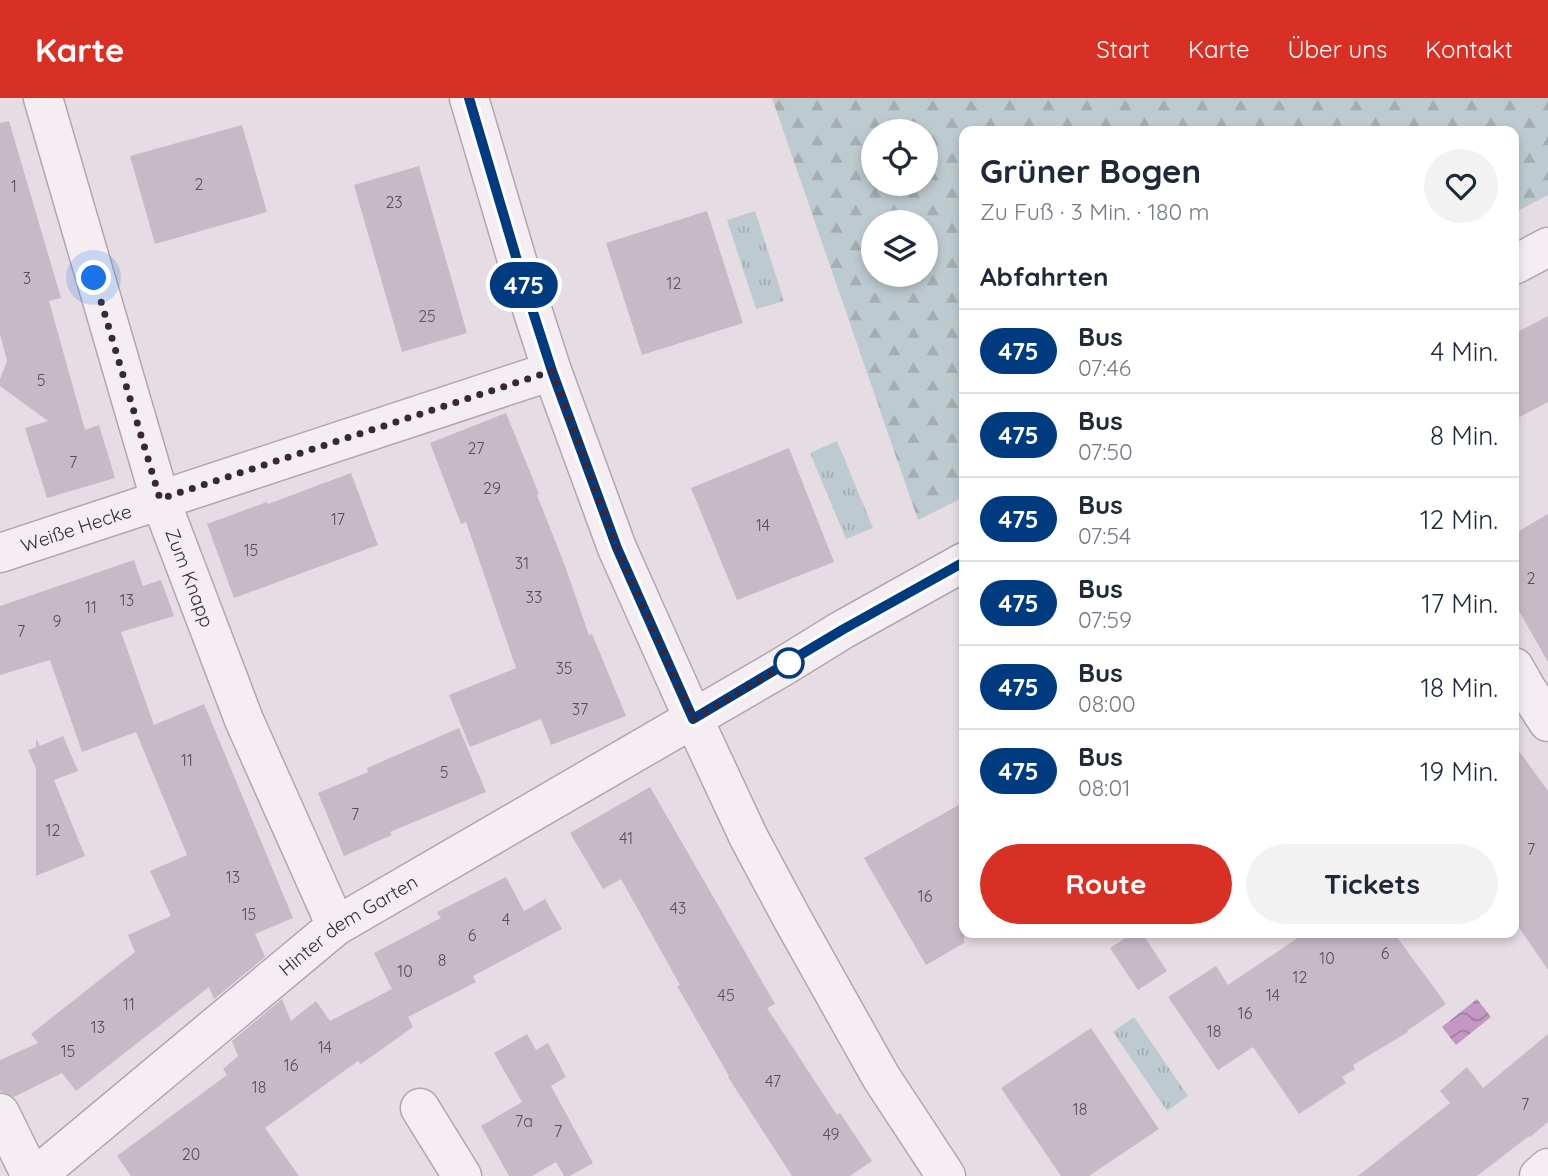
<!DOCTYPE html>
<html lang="de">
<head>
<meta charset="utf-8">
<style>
  :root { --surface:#fff; --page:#f2f2f3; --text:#1f2937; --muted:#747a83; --line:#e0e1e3; --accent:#d93025 }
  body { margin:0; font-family:Quicksand,sans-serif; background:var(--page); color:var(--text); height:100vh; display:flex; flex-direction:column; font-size:26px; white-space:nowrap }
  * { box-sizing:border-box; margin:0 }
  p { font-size:23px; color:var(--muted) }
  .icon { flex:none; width:38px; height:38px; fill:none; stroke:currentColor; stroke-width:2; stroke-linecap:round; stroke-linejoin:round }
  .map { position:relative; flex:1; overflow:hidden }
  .panel { position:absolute; left:959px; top:28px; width:560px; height:812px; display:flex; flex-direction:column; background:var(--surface); border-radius:14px; box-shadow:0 4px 10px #0003 }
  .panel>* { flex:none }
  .badge { padding:0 14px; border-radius:23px; font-size:24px; line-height:46px }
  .tools { position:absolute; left:861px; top:21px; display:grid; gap:14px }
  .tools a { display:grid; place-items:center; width:77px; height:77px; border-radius:50%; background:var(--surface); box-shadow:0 4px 10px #0003; font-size:35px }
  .you { position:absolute; width:35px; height:35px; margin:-18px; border:5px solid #fff; border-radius:50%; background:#1a73e8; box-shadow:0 0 0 10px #1a73e833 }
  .map>.badge { position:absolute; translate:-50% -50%; box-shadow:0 0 0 4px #fff }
  h2 { padding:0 21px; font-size:26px; line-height:63px }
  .round { display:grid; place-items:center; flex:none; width:74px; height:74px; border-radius:37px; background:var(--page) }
  .summary { display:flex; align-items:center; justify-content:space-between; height:119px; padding:0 21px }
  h1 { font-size:33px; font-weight:700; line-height:52px }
  .action { display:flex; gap:14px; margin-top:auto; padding:14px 21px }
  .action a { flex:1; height:80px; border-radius:42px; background:var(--accent); color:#fff; font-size:28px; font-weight:700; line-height:80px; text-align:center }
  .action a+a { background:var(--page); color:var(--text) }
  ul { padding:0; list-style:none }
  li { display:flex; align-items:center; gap:21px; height:84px; padding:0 21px; border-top:2px solid var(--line) }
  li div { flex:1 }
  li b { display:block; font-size:26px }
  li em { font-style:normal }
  li .badge { min-width:77px; font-weight:700; text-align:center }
  header { display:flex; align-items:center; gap:42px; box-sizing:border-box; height:98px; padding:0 35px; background:var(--accent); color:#fff }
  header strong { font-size:33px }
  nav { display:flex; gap:38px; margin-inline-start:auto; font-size:24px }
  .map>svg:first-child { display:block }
</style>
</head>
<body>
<header>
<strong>Karte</strong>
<nav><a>Start</a><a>Karte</a><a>Über uns</a><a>Kontakt</a></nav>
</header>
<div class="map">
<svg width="1548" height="1078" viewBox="0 0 1548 1078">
  <defs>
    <pattern id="forest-firs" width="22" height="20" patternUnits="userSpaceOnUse" patternTransform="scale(1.75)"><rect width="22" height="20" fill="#bdcacf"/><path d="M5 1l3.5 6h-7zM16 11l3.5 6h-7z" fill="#a3adb2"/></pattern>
    <pattern id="park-tufts" width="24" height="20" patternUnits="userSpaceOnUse" patternTransform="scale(1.75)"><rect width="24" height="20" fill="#bdcacf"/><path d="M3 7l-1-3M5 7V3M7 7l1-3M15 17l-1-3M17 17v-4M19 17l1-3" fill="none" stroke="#a3adb2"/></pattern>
    <pattern id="water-waves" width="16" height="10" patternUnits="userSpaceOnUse" patternTransform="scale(1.75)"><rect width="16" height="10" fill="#c597c4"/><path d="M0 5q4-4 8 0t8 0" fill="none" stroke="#a17ba0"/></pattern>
  </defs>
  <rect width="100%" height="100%" fill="#e6dce4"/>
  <!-- forest -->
  <path fill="url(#forest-firs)" fill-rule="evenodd" d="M772 0H1548V97L1514 115V33H964V399L918 422ZM873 33H926V86H873ZM873 124H926V177H873Z"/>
  <!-- park -->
  <g fill="url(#park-tufts)">
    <polygon points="755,113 784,203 756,211 727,122"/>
    <polygon points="837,343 873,430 846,441 810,355"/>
    <polygon points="1134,919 1188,998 1167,1013 1113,934"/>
  </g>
  <!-- water -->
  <polygon fill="url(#water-waves)" points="1477,901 1491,919 1456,947 1442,929"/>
  <!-- building -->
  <g fill="#c8b9c6">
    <polygon points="9,23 61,200 49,203 85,332 99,327 115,380 47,400 25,330 48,323 0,288 0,281 7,263 0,236 0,25"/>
    <polygon points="242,27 267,114 155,146 130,58"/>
    <polygon points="419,68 467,235 402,254 354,87"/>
    <polygon points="707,113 743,225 642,257 606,145"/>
    <polygon points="1548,218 1548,304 1514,322 1514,236"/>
    <polygon points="506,315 539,396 537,397 565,468 589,537 592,536 626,618 551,647 541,621 470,649 449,597 516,570 466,424 461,426 430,345"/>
    <polygon points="789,350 834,464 737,502 691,390"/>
    <polygon points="351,375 378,447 234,500 207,426 267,404 268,406"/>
    <polygon points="1548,416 1548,564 1514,504 1514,436"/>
    <polygon points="134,462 143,488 161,482 174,518 121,534 154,627 204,606 293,820 255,836 265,859 214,901 209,889 76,993 62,975 14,999 0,993 0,962 38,945 31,936 135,854 128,837 171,818 150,773 187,757 136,634 82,654 50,562 0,577 0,508"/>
    <polygon points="459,630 486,694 390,734 392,737 344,758 318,695 368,674 367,670"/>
    <polygon points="63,638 78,673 54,682 85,758 36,778 36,670 28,652 36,649 36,641 40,648"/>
    <polygon points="1514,646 1548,693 1548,872 1514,822"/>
    <polygon points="650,689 775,906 767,910 837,1017 840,1015 872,1063 850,1078 792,1078 728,979 729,978 677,888 680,887 621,781 603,791 570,735"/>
    <polygon points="964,704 964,845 926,867 864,760"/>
    <polygon points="506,779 524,813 545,801 562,831 473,878 476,884 408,919 413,929 361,966 358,963 265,1030 299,1078 131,1078 117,1058 227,977 223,971 238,958 232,943 282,901 291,923 316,903 330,923 392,891 374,855 441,820 437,814"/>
    <polygon points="1133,835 1142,835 1167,873 1138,892 1110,850"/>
    <polygon points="1305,835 1394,835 1446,906 1407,933 1408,934 1353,967 1355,971 1342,979 1346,985 1299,1016 1253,949 1218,972 1168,899 1216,868 1228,887"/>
    <polygon points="1091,930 1159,1031 1089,1078 1061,1078 1001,990"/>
    <polygon points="527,936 536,952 548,945 566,979 551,988 593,1065 570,1078 564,1078 556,1064 532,1078 509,1078 481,1028 522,1004 494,955"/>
    <polygon points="1548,936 1548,1024 1530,1039 1529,1038 1477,1078 1358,1078 1450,1005 1440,993 1467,969 1483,990"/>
  </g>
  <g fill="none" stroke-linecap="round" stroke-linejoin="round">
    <!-- minor casing -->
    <g stroke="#b3a5b0" stroke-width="41">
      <g id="minor">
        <path id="s1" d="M43 0 160 401 244 622 336 828"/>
        <polyline points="469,0 524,186 552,273 617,450 693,620 749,740 793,822 881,979 946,1078"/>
        <polyline points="1514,167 1548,149"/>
        <path id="s2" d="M0 455 552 273"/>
        <polyline points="1514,569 1526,590 1548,624"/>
        <polyline points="420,1010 462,1078"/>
        <polyline points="0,1015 31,1078"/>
        <path id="s3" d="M36 1078 336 828 782 569 842 532 964 464"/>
        <polyline points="1539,1078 1548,1070"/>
      </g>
    </g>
    <!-- minor -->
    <use href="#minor" stroke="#f4eef3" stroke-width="38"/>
  </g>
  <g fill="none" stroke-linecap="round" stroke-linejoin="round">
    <!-- line casing -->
    <g stroke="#fff" stroke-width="16">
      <polyline id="line" points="469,0 524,186 552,273 617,450 693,621 842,532 964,464"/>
    </g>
    <!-- line -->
    <use href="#line" stroke="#003b80" stroke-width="10"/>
    <!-- walk -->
    <polyline stroke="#3b2638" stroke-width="7" stroke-dasharray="0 12.6" points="94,180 160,401 552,273 617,450 693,621 789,565"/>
  </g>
  <!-- markers -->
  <circle fill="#fff" stroke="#003b80" stroke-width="3.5" cx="789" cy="565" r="14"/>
  <g text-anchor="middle" stroke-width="5" stroke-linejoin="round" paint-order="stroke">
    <!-- number labels -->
    <g font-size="16" fill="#5e4b5c">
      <text x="199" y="92">2</text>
      <text x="14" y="94">1</text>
      <text x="394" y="110">23</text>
      <text x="27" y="186">3</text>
      <text x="674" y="191">12</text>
      <text x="427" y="224">25</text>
      <text x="41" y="288">5</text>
      <text x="476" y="356">27</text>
      <text x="73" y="370">7</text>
      <text x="492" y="396">29</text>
      <text x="338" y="427">17</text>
      <text x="763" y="433">14</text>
      <text x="251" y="458">15</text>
      <text x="522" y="471">31</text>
      <text x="1531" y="486">2</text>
      <text x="534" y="505">33</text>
      <text x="127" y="508">13</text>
      <text x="91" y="515">11</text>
      <text x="57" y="529">9</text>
      <text x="21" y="539">7</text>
      <text x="564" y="576">35</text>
      <text x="580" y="617">37</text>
      <text x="187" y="668">11</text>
      <text x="444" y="680">5</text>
      <text x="355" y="722">7</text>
      <text x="53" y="738">12</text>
      <text x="626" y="746">41</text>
      <text x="1531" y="757">7</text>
      <text x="233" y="785">13</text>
      <text x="925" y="804">16</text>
      <text x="678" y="816">43</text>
      <text x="249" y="822">15</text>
      <text x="506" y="827">4</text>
      <text x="472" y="843">6</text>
      <text x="1385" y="861">6</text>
      <text x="1327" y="866">10</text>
      <text x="442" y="868">8</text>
      <text x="405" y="879">10</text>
      <text x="1300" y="885">12</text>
      <text x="726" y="903">45</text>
      <text x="1273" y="903">14</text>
      <text x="129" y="912">11</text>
      <text x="1245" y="921">16</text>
      <text x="98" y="935">13</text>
      <text x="1214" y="939">18</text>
      <text x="325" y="955">14</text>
      <text x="68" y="959">15</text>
      <text x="291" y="973">16</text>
      <text x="773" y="989">47</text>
      <text x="259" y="995">18</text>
      <text x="1525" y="1012">7</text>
      <text x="1080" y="1017">18</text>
      <text x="524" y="1029">7a</text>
      <text x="558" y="1039">7</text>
      <text x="831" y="1042">49</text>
      <text x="191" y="1062">20</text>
    </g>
    <!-- street labels -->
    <g font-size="19" fill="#3b2638" stroke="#f4ebf3">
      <text dy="7" stroke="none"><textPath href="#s2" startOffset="80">Weiße Hecke</textPath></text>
      <text dy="7" stroke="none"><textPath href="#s1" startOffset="502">Zum Knapp</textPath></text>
      <text dy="7" stroke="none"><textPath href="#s3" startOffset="401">Hinter dem Garten</textPath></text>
    </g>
  </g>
</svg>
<div class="tools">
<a><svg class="icon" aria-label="locate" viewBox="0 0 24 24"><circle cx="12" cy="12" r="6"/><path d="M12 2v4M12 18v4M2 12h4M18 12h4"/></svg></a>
<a><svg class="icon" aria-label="layers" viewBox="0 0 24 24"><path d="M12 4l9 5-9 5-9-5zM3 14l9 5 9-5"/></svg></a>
</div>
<div class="you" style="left:94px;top:180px"></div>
<b class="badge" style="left:524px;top:187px;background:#003b80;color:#fff">475</b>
<section class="panel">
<div class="summary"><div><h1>Grüner Bogen</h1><p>Zu Fuß · 3 Min. · 180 m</p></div><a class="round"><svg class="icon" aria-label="heart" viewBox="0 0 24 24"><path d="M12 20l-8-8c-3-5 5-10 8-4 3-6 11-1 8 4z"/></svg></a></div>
<h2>Abfahrten</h2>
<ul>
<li><span class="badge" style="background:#003b80;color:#fff">475</span><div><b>Bus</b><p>07:46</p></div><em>4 Min.</em></li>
<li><span class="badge" style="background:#003b80;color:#fff">475</span><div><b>Bus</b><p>07:50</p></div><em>8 Min.</em></li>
<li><span class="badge" style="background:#003b80;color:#fff">475</span><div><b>Bus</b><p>07:54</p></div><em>12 Min.</em></li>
<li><span class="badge" style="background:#003b80;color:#fff">475</span><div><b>Bus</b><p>07:59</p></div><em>17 Min.</em></li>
<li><span class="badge" style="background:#003b80;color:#fff">475</span><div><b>Bus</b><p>08:00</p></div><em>18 Min.</em></li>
<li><span class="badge" style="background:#003b80;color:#fff">475</span><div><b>Bus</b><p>08:01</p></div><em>19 Min.</em></li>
</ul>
<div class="action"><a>Route</a><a>Tickets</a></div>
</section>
</div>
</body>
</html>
